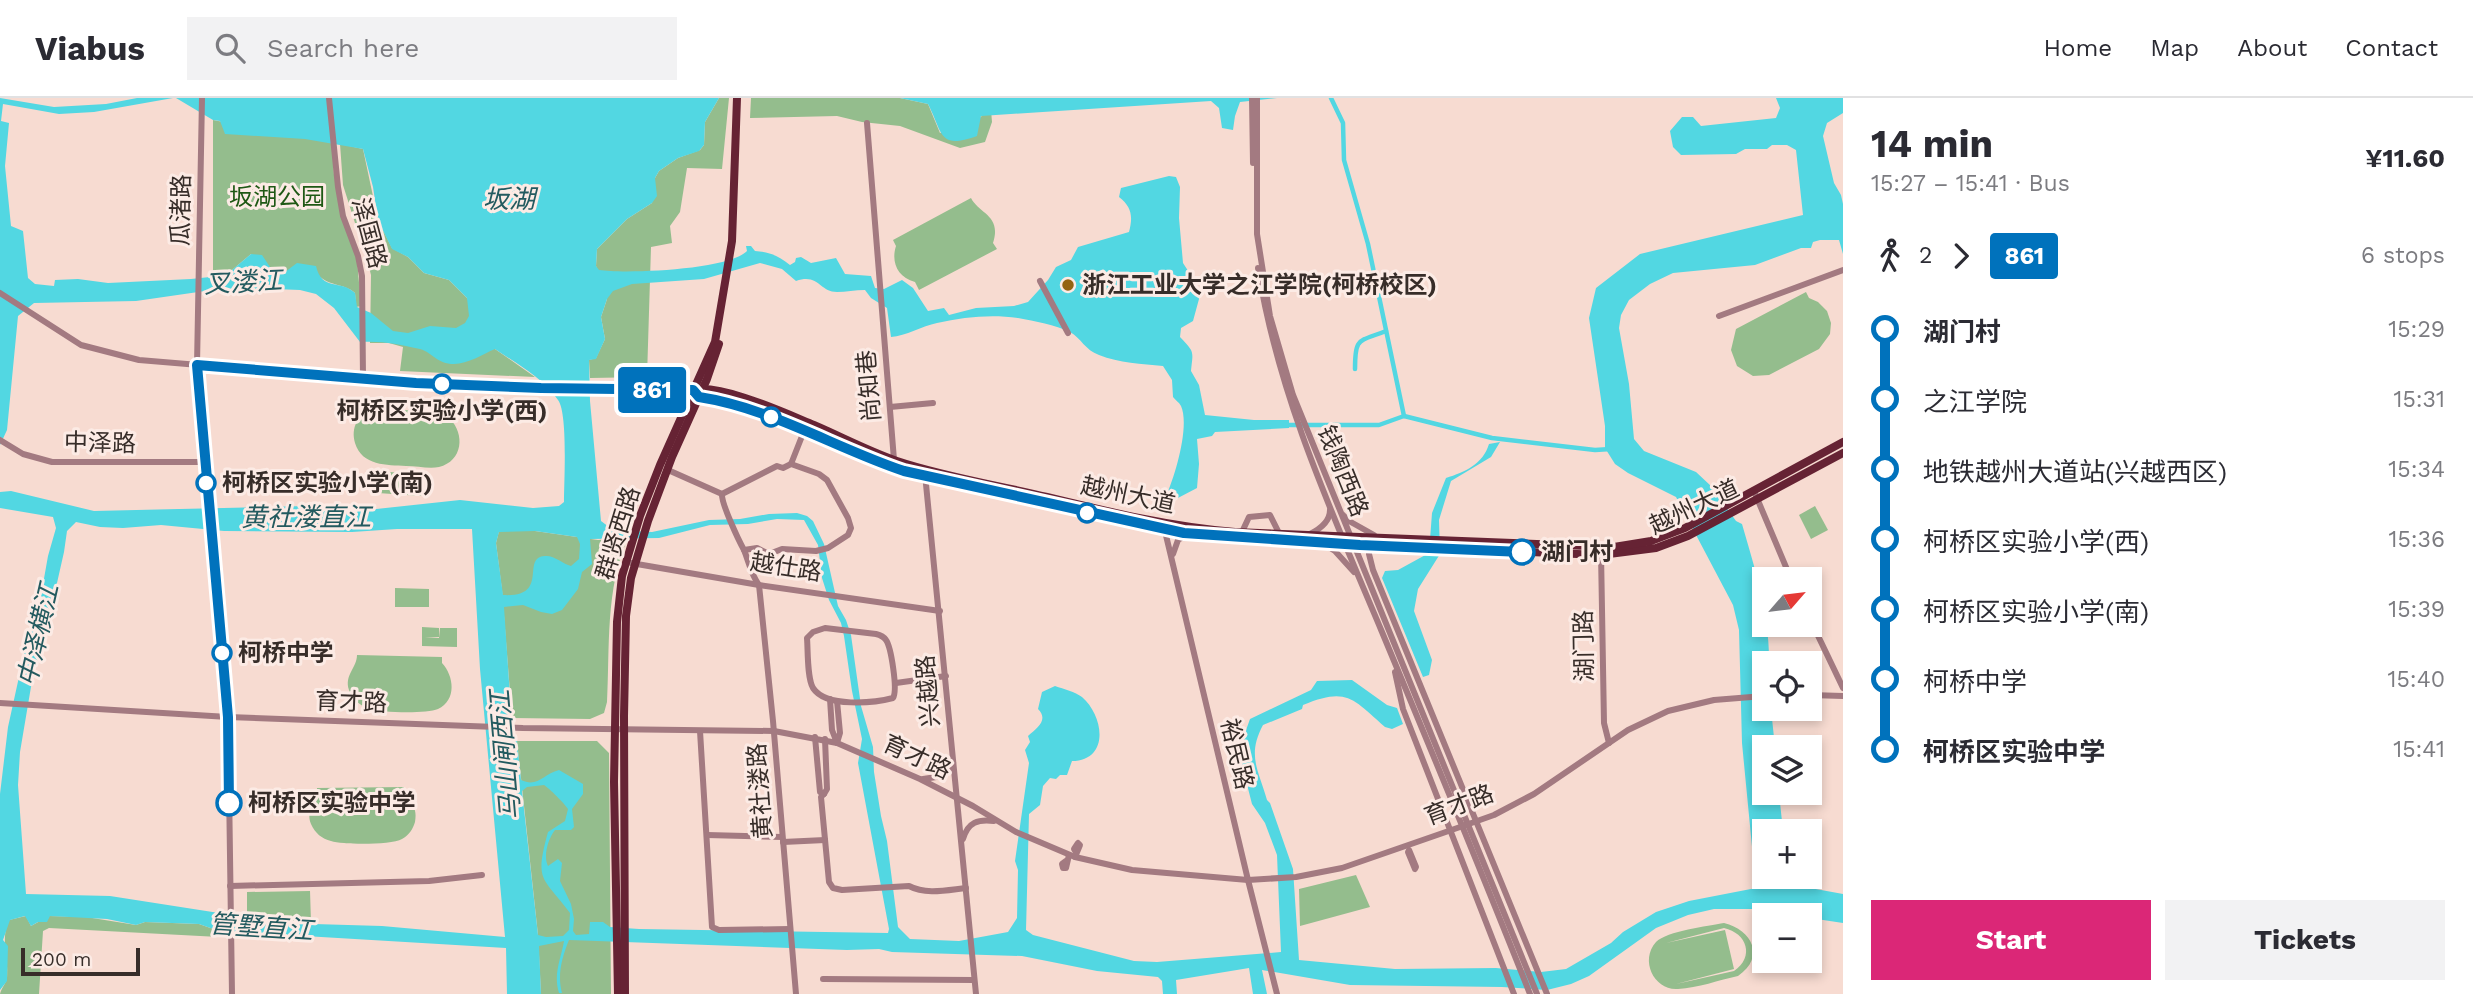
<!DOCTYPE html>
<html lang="en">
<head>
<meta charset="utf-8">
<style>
  :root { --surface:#fff; --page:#f2f2f3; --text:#2b2b33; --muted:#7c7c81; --line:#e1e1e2; --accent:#db2777 }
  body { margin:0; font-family:"Work Sans","Noto Sans SC",sans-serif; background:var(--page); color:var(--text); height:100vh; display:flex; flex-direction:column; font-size:26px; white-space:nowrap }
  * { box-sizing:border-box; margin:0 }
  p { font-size:23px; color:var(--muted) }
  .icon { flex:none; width:38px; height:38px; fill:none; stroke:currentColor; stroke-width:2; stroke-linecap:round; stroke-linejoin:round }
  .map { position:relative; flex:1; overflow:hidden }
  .side { display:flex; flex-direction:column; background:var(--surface); width:630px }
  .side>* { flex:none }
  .badge { padding:0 14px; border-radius:5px; font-size:24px; line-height:46px }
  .needle { width:46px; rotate:62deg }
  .fabs { position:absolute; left:1752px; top:469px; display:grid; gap:14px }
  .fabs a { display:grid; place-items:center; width:70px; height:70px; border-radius:0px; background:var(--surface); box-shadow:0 4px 10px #0003; font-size:35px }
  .scale { position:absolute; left:21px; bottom:18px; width:119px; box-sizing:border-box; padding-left:7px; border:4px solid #372d29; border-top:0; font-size:19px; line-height:24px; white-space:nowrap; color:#372d29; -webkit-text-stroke:5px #fcebe5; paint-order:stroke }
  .map>.badge { position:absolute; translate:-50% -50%; box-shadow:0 0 0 4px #fff }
  .legs { display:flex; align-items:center; gap:10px; height:77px; padding:0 28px; font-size:23px }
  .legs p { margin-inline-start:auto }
  .overview { display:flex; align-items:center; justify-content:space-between; height:119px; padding:0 28px }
  h1 { font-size:38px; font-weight:700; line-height:52px }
  .primary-button { display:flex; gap:14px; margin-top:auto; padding:14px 28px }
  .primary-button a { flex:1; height:80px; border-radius:0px; background:var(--accent); color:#fff; font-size:28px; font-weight:700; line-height:80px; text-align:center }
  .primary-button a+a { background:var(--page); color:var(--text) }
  ul { padding:0 28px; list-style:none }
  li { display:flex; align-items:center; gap:24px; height:70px; font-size:26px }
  li i { display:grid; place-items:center; width:10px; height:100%; margin:0 9px; background:currentColor }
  li i::after { content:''; width:18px; height:18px; margin:-9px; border:5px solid; border-radius:50%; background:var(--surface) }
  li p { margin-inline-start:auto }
  li:first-child i { background:linear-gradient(#0000 50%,currentColor 0) }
  li:last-child i { background:linear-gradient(currentColor 50%,#0000 0) }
  header { display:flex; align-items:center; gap:42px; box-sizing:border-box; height:98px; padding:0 35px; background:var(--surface); border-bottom:2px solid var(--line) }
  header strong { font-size:33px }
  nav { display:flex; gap:38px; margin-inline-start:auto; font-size:24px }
  .search { width:490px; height:63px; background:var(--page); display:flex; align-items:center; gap:18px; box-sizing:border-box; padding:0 24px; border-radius:0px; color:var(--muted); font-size:26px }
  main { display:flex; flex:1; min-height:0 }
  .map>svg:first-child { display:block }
</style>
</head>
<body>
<header>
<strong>Viabus</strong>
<div class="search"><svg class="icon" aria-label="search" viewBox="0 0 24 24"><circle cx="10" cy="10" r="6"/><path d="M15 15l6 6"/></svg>Search here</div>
<nav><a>Home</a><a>Map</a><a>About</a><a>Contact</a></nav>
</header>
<main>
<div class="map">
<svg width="1843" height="896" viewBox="0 0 1843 896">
  <rect width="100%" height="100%" fill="#f7dbd1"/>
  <!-- green -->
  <g fill="#94bd8d" fill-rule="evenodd">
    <polygon points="719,0 729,0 722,71 687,70 680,114 670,128 672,145 651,149 647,279 590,280 589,262 596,260 605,241 601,219 607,201 596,168 597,151 627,121 652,105 655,80 659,73 678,60 700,52 704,47 705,24"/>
    <polygon points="751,0 900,0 928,6 940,35 981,19 990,0 992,24 985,44 960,50 900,28 862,24 837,18 750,20"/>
    <path d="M213 22 332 45 334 77 357 161 361 208 356 209 355 195C344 185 330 189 318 177L284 175 272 172 251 156 232 172 213 178Z"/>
    <polygon points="340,46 363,51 378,122 392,150 408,159 424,175 449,182 467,200 495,251 535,279 400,273 403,249 389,245 370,245 371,177 363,145 365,144 360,127 355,125 343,87"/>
    <path d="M971 100C979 116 1002 117 993 145L997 151 919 192 915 184C897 179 891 164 896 148L893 142Z"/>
    <polygon points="1806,194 1809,200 1818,204 1827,213 1831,225 1830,236 1819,251 1769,277 1753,278 1737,268 1731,252 1736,231"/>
    <path d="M373 310 450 315V321C465 336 463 363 439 369 429 371 417 368 406 368 387 367 362 368 355 345 353 338 353 330 357 324 361 318 369 314 373 310Z"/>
    <polygon points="379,373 423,377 421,398 378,395"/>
    <polygon points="1815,408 1828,432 1811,441 1799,417"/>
    <path d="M499 433H535L598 442 628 440C605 490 610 551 607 604L604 615 590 621 512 620 502 492 496 445Z"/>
    <polygon points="395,490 429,491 429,509 395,509"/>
    <polygon points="422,529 439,530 439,539 425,539 439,540 440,530 457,530 457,549 422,548"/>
    <path d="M357 557 442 559V565C454 578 457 602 438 611 426 616 380 615 368 610 359 607 352 601 349 592 344 577 357 570 357 557Z"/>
    <polygon points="517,643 597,643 609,655 611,896 541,896 538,837"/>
    <path d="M404 689C404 702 419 705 415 724 413 731 409 737 402 741 391 747 344 747 331 743 322 741 315 735 311 726 305 711 318 703 317 690Z"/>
    <polygon points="1356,777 1370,809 1300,828 1299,791"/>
    <polygon points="310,793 311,825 247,823 247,794"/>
    <path d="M26 818 31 828 49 818 86 819 136 827 145 824 199 826 219 833V839L49 830 43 833 39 896H0C1 891 6 885 7 880 9 859 0 841 9 822Z"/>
    <path d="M1724 825C1752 832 1766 859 1738 878 1719 882 1698 890 1678 891 1655 893 1639 863 1656 844 1667 833 1708 828 1724 825ZM1724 830C1747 835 1755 859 1734 873L1676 886 1734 871 1725 832 1666 845Z"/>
  </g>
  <!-- water -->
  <g fill="#52d7e2" fill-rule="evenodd">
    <path d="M0 0 54 9 106 6 137 0H173L94 14 59 16 3 6 1 23 9 25 5 68 11 128 23 133 28 180 35 186 54 188 55 182 78 181 108 185 191 181 210 179 232 172 251 156 262 157 272 172 285 174 297 165 316 168C322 194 341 181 355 195L357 209 371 215 393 233 408 235 430 228 456 230 465 225 469 218 467 200 449 182 424 175 408 159 392 151 378 122 373 89 363 51 305 41 225 36 220 23 213 22 176 0H719L705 24 704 47 699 53 678 60 659 73 655 80 657 98 652 105 627 121 597 151 596 168 599 172C625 176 729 172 747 153L746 148H751L755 153C770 154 779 158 790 167L795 164 796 160 801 159 811 165 836 160 845 176 871 178 875 190 884 191 902 182 913 190 928 213 944 210 949 217 976 210 1014 208 1028 204 1048 182 1056 169 1071 162 1078 149 1129 134C1133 119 1132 109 1119 99L1121 90 1169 78 1176 79 1180 89 1179 120 1183 165 1194 182 1199 201 1193 223 1181 230 1180 239C1195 255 1193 252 1191 273L1199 287 1205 317 1254 322H1289V330L1215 334 1212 338 1197 341 1199 366 1197 390 1176 401 1167 411 1156 408 1159 400 1166 398C1175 378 1190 328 1181 308 1179 304 1175 302 1173 299L1172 282 1163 268C1142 266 1119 265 1099 257 1085 252 1081 240 1070 234 1055 227 1035 223 1018 220 991 216 964 219 937 225 922 228 906 238 891 239L887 210 871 200 865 192C855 192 846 194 837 194 819 194 819 175 796 183L782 171 760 165 704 181 632 186 613 193 607 201 601 219 605 241 596 261 589 262 590 303 601 423 613 432 652 434 709 422 740 421 769 416 797 415 807 418 813 423 824 446 838 508 846 522 851 537 861 608 873 649 874 674 881 718 887 743 898 829 910 841 959 843 1008 834 1017 820 1018 772 1015 763 1029 665 1025 652 1030 644 1028 638C1037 630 1049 622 1038 611L1042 594 1055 588C1064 591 1075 594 1082 599 1104 618 1110 662 1072 663L1067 677H1060L1056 681 1050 680 1043 688 1040 707 1029 716 1026 832 1033 837 1134 863 1157 864 1281 854 1277 757 1265 725 1252 706 1241 663 1240 649 1250 621 1311 592 1317 583 1352 582 1387 607 1397 610 1403 626 1392 631 1385 629C1352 600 1347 589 1303 607L1302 611 1263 627C1247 657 1258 671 1267 702L1270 705 1293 771 1299 862 1395 871 1496 870 1541 874 1566 871 1611 845 1623 834 1656 814 1689 803 1756 790 1742 645 1739 532 1733 507 1676 399 1628 375 1615 366 1605 350V328L1589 220 1596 190 1640 156 1803 117 1796 52 1787 47H1772L1767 51H1745L1736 56 1681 57 1673 49 1670 33 1682 19H1693L1701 28 1776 20 1780 10 1776 0H1843V15L1827 25 1823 38 1834 85 1841 97 1843 106V156L1839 142H1820L1813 144 1811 150H1801L1755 167 1673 175 1650 186 1629 202 1621 217 1619 230 1629 286 1634 341 1644 353 1696 374 1711 388 1736 423 1742 426C1755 471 1770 518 1769 565H1764V611H1771L1775 649H1764V695H1779L1783 733H1764V779H1787L1788 782 1794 787 1843 796V825L1810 820V817H1764V860C1758 844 1763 820 1754 811H1714L1688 817 1656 830 1589 878 1571 886 1547 892 1502 889 1350 887 1262 872 1267 896H1253L1249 870 1176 882 1177 896H1163L1162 883 1158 879 1097 873 1022 858 892 854 879 851 847 852 569 842C562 859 557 877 562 895H559C553 876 561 861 564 843L539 848 541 896H507L506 850 219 833 199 826 145 824 136 827 107 821 50 818 47 824H38L31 828 25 818 10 822 3 842 8 848 7 883 0 892V696L8 629 26 547 40 503 48 458 56 430 53 419 0 410V394L11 393 94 413 306 408 367 412 460 402 533 410 559 408 564 404C564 384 568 315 558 302 543 280 517 266 495 251 483 256 468 266 454 266 437 266 433 255 420 251 396 246 385 243 360 244L334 210 316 196 300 192 275 191 259 195 212 192 136 203 34 205 18 218 7 332 0 347ZM777 421 804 422 818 447 822 480 829 502 841 525 844 538 852 593 862 641 858 665 889 831 888 835 639 831 610 829 603 824H590L589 836 576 837 573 833 574 821 571 806 560 783 562 765 558 761 548 768C543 758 548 741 555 732H571L574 729 572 711 583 696V686L559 672C543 676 538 690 521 682L517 643H513L504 509 523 507 541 514 552 516 562 512 578 491 582 474 592 466 590 441 659 440 710 427 748 426ZM76 424 100 429 123 430 161 427 224 433 352 434 397 431H472L480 571 505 839 382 828 244 824 219 815 110 798 26 796 18 687 20 654 33 577 45 538 64 454 67 433ZM535 433 577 439 580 446 579 461 571 468C563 466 554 457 545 458 520 459 551 500 503 497L496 445 499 434ZM544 687C549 690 565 706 568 711L565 723 548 734C534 785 543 778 570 815L569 832 563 838 546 839 538 837 522 693 527 689Z"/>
    <path d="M900 0H1277L1240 4 1235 18 1233 32 1222 30 1219 10 1211 3 981 18 977 38C938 52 943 35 928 6Z"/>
    <path d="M1500 344 1491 359 1451 383 1439 422 1440 456 1418 491 1414 513 1432 562 1429 577 1423 579 1382 480 1385 473 1398 472 1429 455 1432 415 1446 380C1465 374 1483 366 1489 346Z"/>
  </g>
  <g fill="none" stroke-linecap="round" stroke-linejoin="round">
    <!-- canal -->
    <g stroke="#52d7e2" stroke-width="4.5">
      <polyline points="1331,0 1343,25 1344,62 1368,146 1404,318"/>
      <path d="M1355 271C1355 239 1358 244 1386 233"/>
      <polyline points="1285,327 1379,327 1404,318 1492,340 1595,352 1611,351"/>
    </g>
    <!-- minor -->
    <g stroke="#a37a81" stroke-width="6">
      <polyline points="202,0 197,267 228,619 232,896"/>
      <polyline points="329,0 338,89 343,118 358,158 362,178 363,280"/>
      <polyline points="1252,0 1253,65"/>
      <polyline points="1257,0 1257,136 1270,218 1293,297 1537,896"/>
      <polyline points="867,25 894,362"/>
      <path d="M1258 170C1278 297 1332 415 1382 534 1432 654 1482 775 1530 896"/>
      <polyline points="1040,183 1068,235"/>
      <polyline points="0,195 81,247 139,262 417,285 541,291 693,292"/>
      <polyline points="1719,218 1843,172"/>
      <polyline points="890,309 933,305"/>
      <polyline points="0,342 23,356 52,364 204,364"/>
      <path d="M791 366 819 376 827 382 848 420 851 430 848 437 828 450 816 453 782 451 769 456 757 450 744 452C739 443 721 405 722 396L777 368 783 370Z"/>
      <polyline points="791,366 804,333"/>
      <polyline points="668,372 722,396"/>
      <polyline points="925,376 976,896"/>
      <polyline points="1754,393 1791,481"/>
      <polyline points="1343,417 1349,423 1374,437"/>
      <polyline points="1164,429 1248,782 1277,896"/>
      <polyline points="1242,434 1249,419 1270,417 1279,435"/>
      <path d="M1310 436C1320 431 1330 424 1330 412"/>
      <polyline points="1324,446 1335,453 1354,474"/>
      <path d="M744 452C749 464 751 477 759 487L773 623 796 896"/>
      <polyline points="1601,455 1604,625 1609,645"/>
      <polyline points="1173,456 1178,442 1188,436"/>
      <polyline points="1369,456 1373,472 1547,896"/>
      <polyline points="631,465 759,487 940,513"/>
      <polyline points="1810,521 1843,590"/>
      <path d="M825 530 876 536C880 537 884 539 886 542 891 549 898 592 893 600 874 605 826 610 813 590 807 580 808 552 807 540L813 534Z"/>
      <polyline points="1395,574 1403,611 1514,896"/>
      <polyline points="896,585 946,578"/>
      <polyline points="1810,597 1843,598"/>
      <polyline points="830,601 832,632 837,645 840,635 837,603"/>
      <polyline points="0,605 228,619 523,630 774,633 837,645 920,681 973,708 1016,734 1075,759 1132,772 1248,782 1296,779 1342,770 1463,728 1494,717 1534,696 1628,632 1668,613 1714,602 1764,598"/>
      <polyline points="700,633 712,829 719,832 790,831"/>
      <polyline points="815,639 820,694 824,696 827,691 825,641"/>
      <polyline points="923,681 943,678 953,665"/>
      <path d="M824 696 821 699 829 784 833 790 842 792 909 788C926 797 947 792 966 790"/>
      <polyline points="707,737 782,739"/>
      <path d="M963 741C968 724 978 721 994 723"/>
      <polyline points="783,744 825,742"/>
      <polygon points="1409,752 1416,769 1415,771 1408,754"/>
      <polyline points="1075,759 1080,747 1078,745 1074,751 1076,754"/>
      <polyline points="1066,763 1062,766 1063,770 1066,770 1069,757"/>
      <polyline points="230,788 429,783 482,777"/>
      <polyline points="823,881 974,882"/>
    </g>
    <!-- major -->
    <g stroke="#662334" stroke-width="8">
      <polyline points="693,292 699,299 758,313 870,362 904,373 1044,405 1184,435 1360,447 1601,457 1656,450 1688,438 1843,355"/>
      <path d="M693 292C720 285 787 316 814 327 842 339 868 353 897 363 945 379 997 387 1047 399 1109 414 1171 429 1235 434L1614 449 1651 443 1685 430 1843 344"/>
      <polyline points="618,896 614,684 617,524 622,478 640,418 660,367 715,244 732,143 737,0"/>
      <polyline points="625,896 624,618 626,518 631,480 648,423 672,359 707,281 719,246"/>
    </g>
  </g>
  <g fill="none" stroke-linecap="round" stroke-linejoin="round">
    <!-- line-1 casing -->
    <g stroke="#fff" stroke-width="16">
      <path id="line-1" d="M229 705 228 619 197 267 416 285 541 290 693 292 699 299C771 310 835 350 904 373L1184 435 1360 447 1522 454"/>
    </g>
    <!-- line-1 -->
    <use href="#line-1" stroke="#0072bc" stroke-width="10"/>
  </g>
  <!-- markers -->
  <circle fill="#946413" stroke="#fcebe5" stroke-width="2.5" cx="1068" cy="187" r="7"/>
  <g fill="#fff" stroke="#0072bc" stroke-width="3.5">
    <circle cx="442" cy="286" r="9"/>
    <circle cx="771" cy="319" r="9"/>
    <circle cx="206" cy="385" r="9"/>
    <circle cx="1087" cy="415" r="9"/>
    <circle cx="1522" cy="454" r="12"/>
    <circle cx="222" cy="555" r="9"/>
    <circle cx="229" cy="705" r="12"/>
  </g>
  <g text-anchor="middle" stroke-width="6" stroke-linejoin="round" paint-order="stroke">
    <!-- park labels -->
    <g font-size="24" fill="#1e5814" stroke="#fcebe5">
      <text x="277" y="107">坂湖公园</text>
    </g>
    <!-- street labels -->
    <g font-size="24" fill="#372d29" stroke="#fcebe5">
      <text transform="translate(181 112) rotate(-89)" y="8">瓜渚路</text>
      <text transform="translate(369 135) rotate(75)" y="8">泽国路</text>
      <text transform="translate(869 288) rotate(-95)" y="8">尚知巷</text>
      <text transform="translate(100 345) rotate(1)" y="8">中泽路</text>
      <text transform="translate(1343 373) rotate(68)" y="8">钱陶西路</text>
      <text transform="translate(1128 397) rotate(12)" y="8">越州大道</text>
      <text transform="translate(1694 409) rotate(-25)" y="8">越州大道</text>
      <text transform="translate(618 435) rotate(-73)" y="8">群贤西路</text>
      <text transform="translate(786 469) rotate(9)" y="8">越仕路</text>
      <text transform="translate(1584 548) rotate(-91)" y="8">湖门路</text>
      <text transform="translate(928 593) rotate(-95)" y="8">兴越路</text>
      <text transform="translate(351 604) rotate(2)" y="8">育才路</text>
      <text transform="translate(1237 656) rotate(77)" y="8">裕民路</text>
      <text transform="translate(917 659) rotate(25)" y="8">育才路</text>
      <text transform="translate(760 693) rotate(-94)" y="8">黄社溇路</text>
      <text transform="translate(1459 707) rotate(-21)" y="8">育才路</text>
    </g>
    <!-- poi labels -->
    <g font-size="24" font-weight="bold" fill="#372d29" stroke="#fcebe5" text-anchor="start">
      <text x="1082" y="195">浙江工业大学之江学院(柯桥校区)</text>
    </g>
    <!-- stop labels -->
    <g font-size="24" font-weight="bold" fill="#372d29" stroke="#fcebe5" text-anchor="start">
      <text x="442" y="321" text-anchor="middle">柯桥区实验小学(西)</text>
      <text x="222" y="393">柯桥区实验小学(南)</text>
      <text x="1541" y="462">湖门村</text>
      <text x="238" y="563">柯桥中学</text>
      <text x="248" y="713">柯桥区实验中学</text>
    </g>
    <!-- water labels -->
    <g font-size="26" font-style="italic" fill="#235a5f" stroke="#fcebe5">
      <text x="509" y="110">坂湖</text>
      <text transform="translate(243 184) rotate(-3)" y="9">叉溇江</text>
      <text x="306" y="428">黄社溇直江</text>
      <text transform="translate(38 537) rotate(-77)" y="9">中泽横江</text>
      <text transform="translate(505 657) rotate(-95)" y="9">马山闸西江</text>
      <text transform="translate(261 829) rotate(4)" y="9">管墅直江</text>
    </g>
  </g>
</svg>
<div class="fabs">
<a><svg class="needle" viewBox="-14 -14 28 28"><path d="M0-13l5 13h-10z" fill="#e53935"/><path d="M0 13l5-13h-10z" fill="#7c7c81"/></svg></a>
<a><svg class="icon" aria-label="locate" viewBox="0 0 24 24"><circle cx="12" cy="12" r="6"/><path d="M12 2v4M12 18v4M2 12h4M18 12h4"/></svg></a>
<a><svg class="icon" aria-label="layers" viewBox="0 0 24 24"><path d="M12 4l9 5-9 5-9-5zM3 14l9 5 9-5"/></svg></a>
<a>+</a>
<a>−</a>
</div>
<div class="scale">200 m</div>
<b class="badge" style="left:652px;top:292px;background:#0072bc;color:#fff">861</b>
</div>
<section class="side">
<div class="overview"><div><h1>14 min</h1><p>15:27 – 15:41 · Bus</p></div><b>¥11.60</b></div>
<div class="legs"><svg class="icon" aria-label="walk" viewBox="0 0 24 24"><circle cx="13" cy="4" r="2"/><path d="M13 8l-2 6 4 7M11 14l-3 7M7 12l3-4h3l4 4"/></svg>2<svg class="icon" aria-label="forward" viewBox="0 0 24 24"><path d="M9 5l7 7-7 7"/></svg><b class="badge" style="background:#0072bc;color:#fff">861</b><p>6 stops</p></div>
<ul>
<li><i style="color:#0072bc"></i><b>湖门村</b><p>15:29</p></li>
<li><i style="color:#0072bc"></i><span>之江学院</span><p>15:31</p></li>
<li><i style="color:#0072bc"></i><span>地铁越州大道站(兴越西区)</span><p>15:34</p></li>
<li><i style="color:#0072bc"></i><span>柯桥区实验小学(西)</span><p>15:36</p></li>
<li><i style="color:#0072bc"></i><span>柯桥区实验小学(南)</span><p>15:39</p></li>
<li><i style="color:#0072bc"></i><span>柯桥中学</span><p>15:40</p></li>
<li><i style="color:#0072bc"></i><b>柯桥区实验中学</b><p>15:41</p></li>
</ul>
<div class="primary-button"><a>Start</a><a>Tickets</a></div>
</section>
</main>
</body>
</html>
